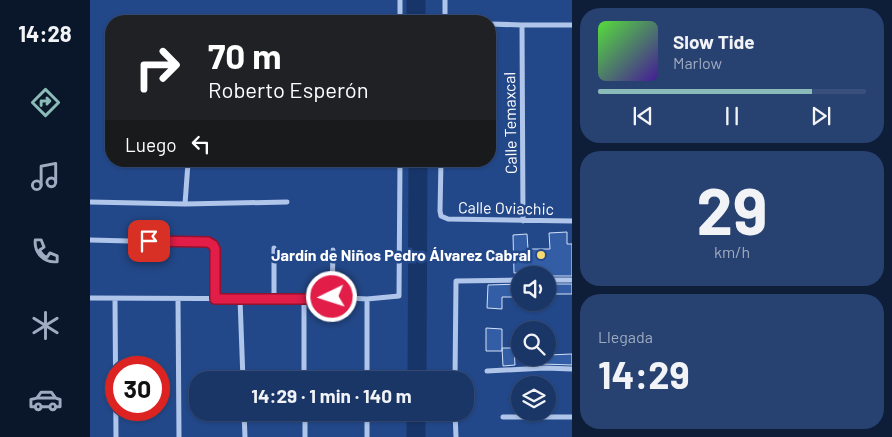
<!DOCTYPE html>
<html lang="es">
<meta charset="utf-8">
<style>
body{margin:0;font-family:Barlow,sans-serif;background:#274170;color:#f1f3f6;height:100vh;display:flex;flex-direction:column;font-size:19px;white-space:nowrap}
*{box-sizing:border-box;margin:0}
p{font-size:16px;color:#9fabc0}
.icon{flex:none;width:28px;height:28px;fill:none;stroke:currentColor;stroke-width:2;stroke-linecap:round;stroke-linejoin:round}
.map{position:relative;flex:1;overflow:hidden}
.drawer{display:flex;flex-direction:column;gap:8px;padding:8px;background:#0e1e39;width:320px}
.drawer>*{flex:none}
.guide{position:absolute;left:15px;top:15px;width:391px;height:152px;border-radius:20px;box-shadow:0 1px 4px #0004,0 0 0 1px #38507b;background:#202124;color:#fff;overflow:hidden}
.fabs{position:absolute;left:421px;top:266px;display:grid;gap:10px}
.fabs a{display:grid;place-items:center;width:45px;height:45px;border-radius:50%;background:#1a3667;box-shadow:0 1px 4px #0004,0 0 0 1px #38507b;font-size:25px}
.speed{position:absolute;left:15px;top:356px;display:flex;gap:10px;font-size:25px;font-weight:700;text-align:center}
.speed>*{display:grid;place-content:center;width:65px;height:65px;border-radius:50%;background:#1a3667;box-shadow:0 1px 4px #0004,0 0 0 1px #38507b;line-height:1}
.speed .limit{border:8px solid #d22;background:#fff;color:#111}
.pin{position:absolute;display:grid;place-items:center;width:42px;height:42px;color:#fff;margin:-21px;border-radius:10px;box-shadow:0 2px 8px #0006}
.me{position:absolute;width:55px;margin:-28px;rotate:266deg;stroke-linejoin:round;filter:drop-shadow(0 0 4px #0008)}
.turn{display:flex;align-items:center;gap:18px;height:105px;padding:0 20px;font-size:22px}
.turn .icon{width:65px;height:65px;stroke-width:2.5}
.turn b{display:block;font-size:35px;line-height:42px}
.then{display:flex;align-items:center;height:48px;padding:0 20px;background:#0003;gap:10px;font-size:19px}
.big{font-size:38px;font-weight:700;line-height:1.1}
.drawer .tile{flex:1;display:flex;flex-direction:column;justify-content:center;gap:8px;min-width:0;padding:0 18px;border-radius:20px;background:#274170}
.drawer .dial{align-items:center;gap:0}
.dial b{font-size:65px;line-height:1}
.song{display:flex;align-items:center;gap:15px}
.cover{width:60px;height:60px;border-radius:8px;background:linear-gradient(135deg,hsl(110 70% 55%),hsl(260 70% 35%))}
.played{height:5px;border-radius:2px;background:linear-gradient(90deg,#8bbbb9 80%,#38507b 80%)}
.keys{display:flex;justify-content:space-around;direction:ltr}
.trip{position:absolute;left:99px;top:371px;width:285px;height:50px;border-radius:20px;background:#1a3667;box-shadow:0 1px 4px #0004,0 0 0 1px #38507b;font-weight:700;line-height:50px;text-align:center}
main{display:flex;flex:1;min-height:0}
.tab-bar{display:flex;flex-direction:column;width:90px;justify-content:space-around;align-items:center;background:#0a1629;color:#9fabc0}
.tab-bar .icon{width:35px;height:35px}
.tab-bar .active{color:#8bbbb9}
.tab-bar b{font-size:22px;color:#f1f3f6}
.map>svg:first-child{display:block}
.lines{fill:none;stroke-linecap:round;stroke-linejoin:round}
.river{stroke:#183569;stroke-width:19}
.building{fill:#335ea6;stroke:#d3e1f8}
.minor{stroke:#afc5ea;stroke-width:5}
.route-casing{stroke:#92132f;stroke-width:12}
.route{stroke:#e11d48;stroke-width:9}
.poi-dot{fill:#f6d971;stroke:#234889;stroke-width:2}
.labels{text-anchor:middle;stroke-width:5;stroke-linejoin:round;paint-order:stroke}
.street-label{font-size:16px;fill:#fff;stroke:#234889}
.poi-label{font-size:16px;font-weight:bold;fill:#fff;stroke:#234889;text-anchor:end}
</style>
<main>
<nav class="tab-bar">
<b>14:28</b>
<svg class="icon active" aria-label="directions" viewBox="0 0 24 24"><path d="M12 3l9 9-9 9-9-9zM9 14v-3h6M13 9l2 2-2 2"/></svg>
<svg class="icon" aria-label="music" viewBox="0 0 24 24"><path d="M9 18V5l10-2v13"/><circle cx="6" cy="18" r="3"/><circle cx="16" cy="16" r="3"/></svg>
<svg class="icon" aria-label="phone" viewBox="0 0 24 24"><path d="M5 4h4l2 5-3 2q2 4 5 5l2-3 5 2v4C11 20 4 13 5 4z"/></svg>
<svg class="icon" aria-label="climate" viewBox="0 0 24 24"><path d="M12 3v18M4 7l16 10M4 17L20 7"/></svg>
<svg class="icon" aria-label="car" viewBox="0 0 24 24"><path d="M5 17H2v-5l4-1 3-4h7l3 4 3 1v5h-3M9 17h6M6 11h13"/><circle cx="7" cy="17" r="2"/><circle cx="17" cy="17" r="2"/></svg>
</nav>
<div class="map">
<svg width="482" height="437" viewBox="0 0 482 437">
<rect width="100%" height="100%" fill="#234889"/>
<g class="lines">
<path class="river" d="M326,0V21
M327,380L328,161
M326,437V412"/>
</g>
<path class="building" d="M477,232V244H482V276H458V272L424,273L423,235L437,234L438,249H460L459,233Z
M430,284V297H412V309L397,308L398,285Z
M458,284H482V294H458Z
M396,328L412,329V351H396Z
M412,348H424L425,365L413,366Z
M482,354V365L452,364V358H458V355Z"/>
<g class="lines">
<path class="minor" d="M310,0V21
M355,0V21
M400,24L432,25H482
M432,25L433,221
M351,161L350,211L351,216L358,219L482,221
M0,202L95,204L197,202
M95,204L98,163
M0,240L118,243L123,245L125,249V299
M458,280H482
M242,297L243,250
M0,298L214,299L242,297L277,299L309,296L310,161
M25,299L26,437
M88,299L89,437
M150,299L153,380
M184,299V248
M214,299V380
M277,299V380
M397,371L455,368L482,369
M365,380L366,281L430,280
M154,412L155,437
M215,412V437
M277,412V437
M365,412L366,437
M413,417H482"/>
</g>
<g class="lines">
<g class="route-casing">
<path id="route" d="M59,241L118,242L123,245L125,249V299H214L242,297"/>
</g>
<use href="#route" class="route"/>
</g>
<circle class="poi-dot" cx="451" cy="255" r="5"/>
<g class="labels">
<g class="street-label">
<text transform="translate(420 123) rotate(-91)" y="6">Calle Temaxcal</text>
<text transform="translate(416 208) rotate(1)" y="6">Calle Oviachic</text>
</g>
<g class="poi-label">
<text x="441" y="261">Jardín de Niños Pedro Álvarez Cabral</text>
</g>
</g>
</svg>
<div class="fabs">
<a><svg class="icon" aria-label="sound" viewBox="0 0 24 24"><path d="M4 9h4l5-4v14l-5-4H4zM17 9q2 3 0 6"/></svg></a>
<a><svg class="icon" aria-label="search" viewBox="0 0 24 24"><circle cx="10" cy="10" r="6"/><path d="M15 15l6 6"/></svg></a>
<a><svg class="icon" aria-label="layers" viewBox="0 0 24 24"><path d="M12 4l9 5-9 5-9-5zM3 14l9 5 9-5"/></svg></a>
</div>
<div class="speed"><div class="limit">30</div></div>
<div class="pin" style="left:59px;top:241px;background:#d93025"><svg class="icon" aria-label="arrive" viewBox="0 0 24 24"><path d="M6 21V4h12l-3 4 3 4H6"/></svg></div>
<svg class="me" style="left:242px;top:297px" viewBox="-20 -20 40 40"><circle r="17" fill="#e11d48" stroke="#fff" stroke-width="3"/><path d="M0-11L8 9 0 5-8 9z" fill="#fff"/></svg>
<div class="trip">14:29 · 1 min · 140 m</div>
<div class="guide">
<div class="turn"><svg class="icon" aria-label="right" viewBox="0 0 24 24"><path d="M7 20v-9h11M14 6l5 5-5 5"/></svg><div><b>70 m</b>Roberto Esperón</div></div>
<div class="then">Luego<svg class="icon" aria-label="left" viewBox="0 0 24 24"><path d="M17 20v-9H6M10 6l-5 5 5 5"/></svg></div>
</div>
</div>
<section class="drawer">
<div class="tile">
<div class="song"><i class="cover"></i><div><b>Slow Tide</b><p>Marlow</p></div></div>
<div class="played"></div>
<div class="keys"><svg class="icon" aria-label="previous" viewBox="0 0 24 24"><path d="M18 5L8 12l10 7zM5 5v14"/></svg><svg class="icon" aria-label="pause" viewBox="0 0 24 24"><path d="M8 5v14M16 5v14"/></svg><svg class="icon" aria-label="next" viewBox="0 0 24 24"><path d="M6 5l10 7-10 7zM19 5v14"/></svg></div>
</div>
<div class="tile dial"><b>29</b><p>km/h</p></div>
<div class="tile"><p>Llegada</p><b class="big">14:29</b></div>
</section>
</main>
